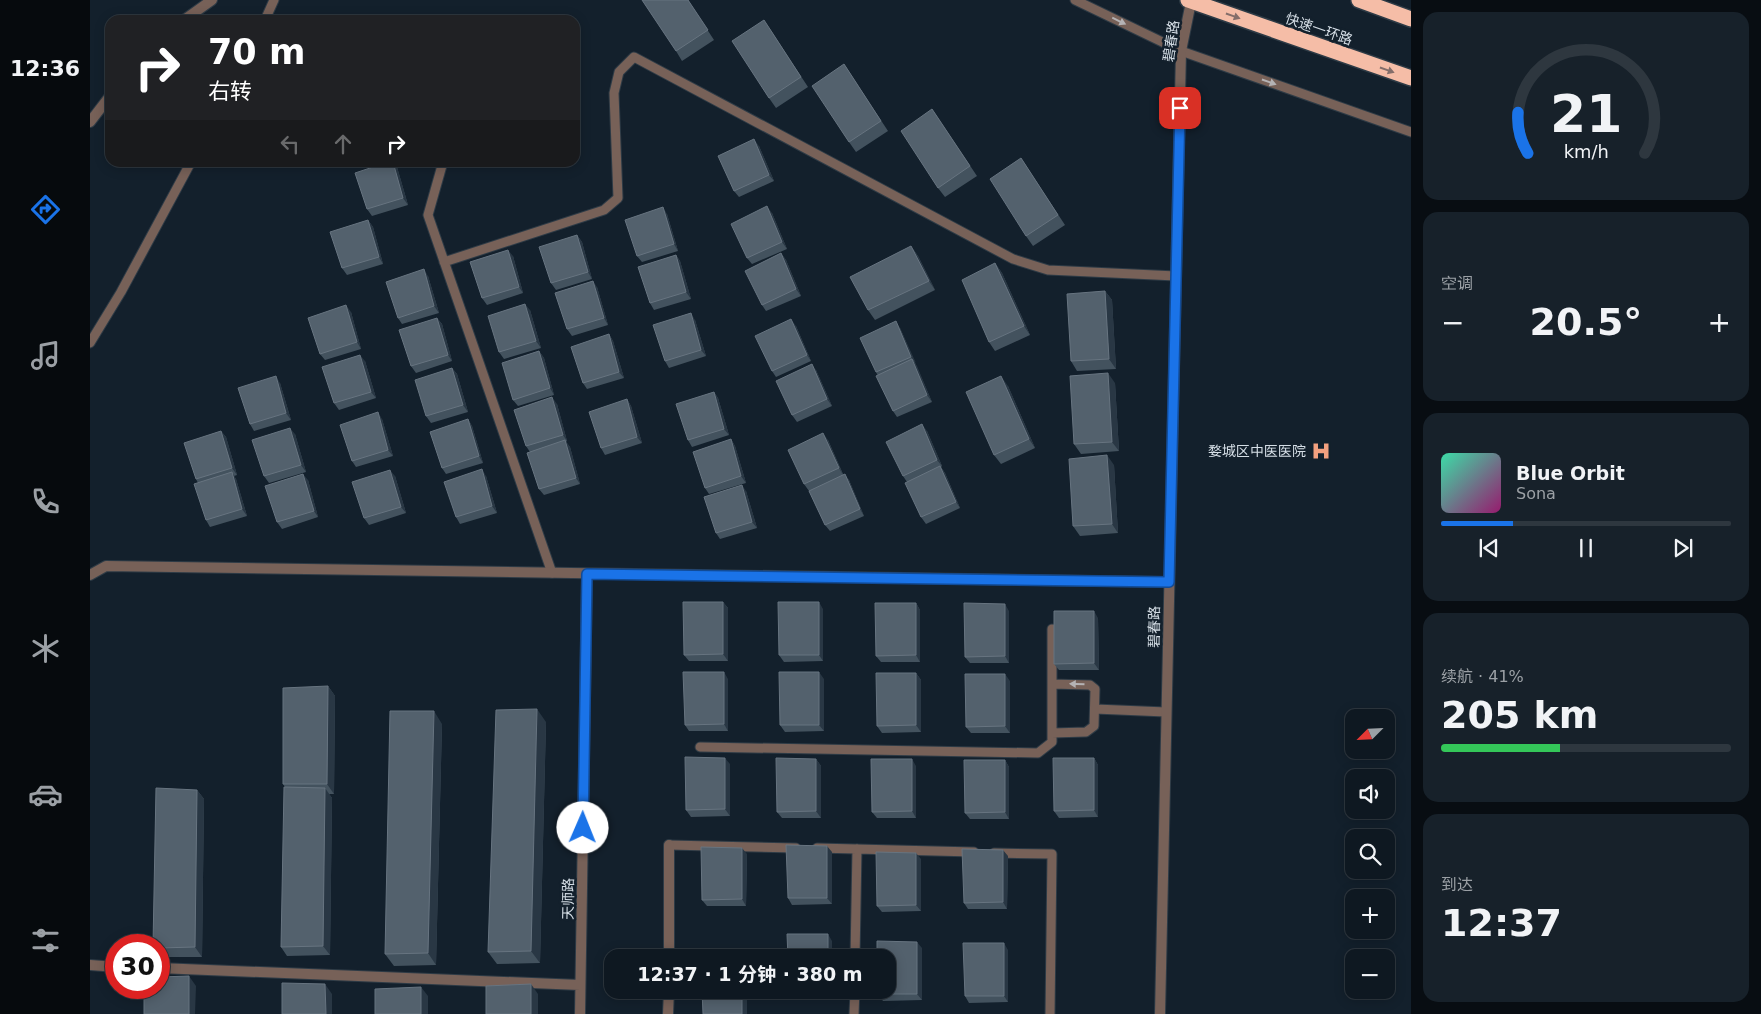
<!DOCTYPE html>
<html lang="zh">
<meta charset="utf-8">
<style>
body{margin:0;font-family:"DejaVu Sans","Noto Sans SC",sans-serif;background:#17212a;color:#f1f3f6;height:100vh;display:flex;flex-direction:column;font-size:19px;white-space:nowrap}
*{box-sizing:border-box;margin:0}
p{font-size:16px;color:#9ba0a5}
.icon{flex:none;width:28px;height:28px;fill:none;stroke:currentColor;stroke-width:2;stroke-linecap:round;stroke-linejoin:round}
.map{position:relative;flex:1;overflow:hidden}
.side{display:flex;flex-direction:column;gap:12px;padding:12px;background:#080d12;width:350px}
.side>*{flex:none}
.banner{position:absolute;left:15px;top:15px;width:475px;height:152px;border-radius:15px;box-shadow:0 2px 12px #0003,0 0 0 1px #2e373f;background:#202124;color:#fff;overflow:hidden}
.needle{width:32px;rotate:246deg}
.buttons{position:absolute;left:1255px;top:709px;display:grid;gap:10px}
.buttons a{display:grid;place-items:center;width:50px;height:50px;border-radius:10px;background:#0e1821;box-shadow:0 2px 12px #0003,0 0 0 1px #2e373f;font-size:25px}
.speed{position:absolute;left:15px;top:934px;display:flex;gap:10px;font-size:25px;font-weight:700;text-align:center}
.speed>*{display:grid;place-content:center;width:65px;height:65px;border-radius:50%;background:#0e1821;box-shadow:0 2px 12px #0003,0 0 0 1px #2e373f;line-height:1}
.speed .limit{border:8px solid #d22;background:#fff;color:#111}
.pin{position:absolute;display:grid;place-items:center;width:42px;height:42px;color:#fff;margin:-21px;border-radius:10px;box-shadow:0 2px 8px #0006}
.me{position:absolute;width:55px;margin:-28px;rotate:1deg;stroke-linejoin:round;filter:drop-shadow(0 0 4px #0008)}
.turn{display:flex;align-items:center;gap:18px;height:105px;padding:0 20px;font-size:22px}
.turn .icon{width:65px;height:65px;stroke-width:2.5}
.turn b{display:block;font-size:35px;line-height:42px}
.lanes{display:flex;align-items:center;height:48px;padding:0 20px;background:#0003;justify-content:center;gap:25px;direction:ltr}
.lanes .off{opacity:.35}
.big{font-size:38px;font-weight:700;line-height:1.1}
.side .widget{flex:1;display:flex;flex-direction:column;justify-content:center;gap:8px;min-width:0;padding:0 18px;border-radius:15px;background:#17212a}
.side .dial{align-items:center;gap:0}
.dial svg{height:130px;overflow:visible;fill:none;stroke:#2e373f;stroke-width:7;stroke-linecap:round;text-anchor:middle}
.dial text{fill:#f1f3f6;stroke:none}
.song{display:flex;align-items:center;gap:15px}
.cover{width:60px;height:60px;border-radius:8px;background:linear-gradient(135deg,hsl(160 70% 55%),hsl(320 70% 35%))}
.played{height:5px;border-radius:2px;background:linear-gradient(90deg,#1a73e8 25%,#2e373f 25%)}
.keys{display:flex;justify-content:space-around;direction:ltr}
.heat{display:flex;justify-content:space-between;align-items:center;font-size:28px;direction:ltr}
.charge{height:8px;border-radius:4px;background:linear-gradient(90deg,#34c759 41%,#2e373f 0)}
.trip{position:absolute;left:514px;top:949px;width:292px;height:50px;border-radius:15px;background:#0e1821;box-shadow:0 2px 12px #0003,0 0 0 1px #2e373f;font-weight:700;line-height:50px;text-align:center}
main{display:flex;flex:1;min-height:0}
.tab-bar{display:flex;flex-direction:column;width:90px;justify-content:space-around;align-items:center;background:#060a0d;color:#9ba0a5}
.tab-bar .icon{width:35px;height:35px}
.tab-bar .current{color:#1a73e8}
.tab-bar b{font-size:22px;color:#f1f3f6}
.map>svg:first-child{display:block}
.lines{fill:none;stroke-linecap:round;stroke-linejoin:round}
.lane-casing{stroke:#2e3b46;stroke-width:11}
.street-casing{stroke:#2e3b46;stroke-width:12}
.highway-casing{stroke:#2e3b46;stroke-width:18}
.lane{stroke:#776158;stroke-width:9}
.street{stroke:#776158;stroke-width:10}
.highway{stroke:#f5bda7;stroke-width:15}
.wall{fill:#43525e}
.shaded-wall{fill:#293744}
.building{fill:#53616d;stroke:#677480}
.oneway{fill:#846e6a}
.oneway2{fill:#b4b2b4}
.route-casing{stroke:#114b97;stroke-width:12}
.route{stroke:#1a73e8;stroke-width:9}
.labels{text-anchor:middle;stroke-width:5;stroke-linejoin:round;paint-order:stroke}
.street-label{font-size:14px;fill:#d5dee6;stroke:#13202c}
.poi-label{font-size:14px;fill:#d5dee6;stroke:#13202c;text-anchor:end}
</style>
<main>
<nav class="tab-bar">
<b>12:36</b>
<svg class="icon current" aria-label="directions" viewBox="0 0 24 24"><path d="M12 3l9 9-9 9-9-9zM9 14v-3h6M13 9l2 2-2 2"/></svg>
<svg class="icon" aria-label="music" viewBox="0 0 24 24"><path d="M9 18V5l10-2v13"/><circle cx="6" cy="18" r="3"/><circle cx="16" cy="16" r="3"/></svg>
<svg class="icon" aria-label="phone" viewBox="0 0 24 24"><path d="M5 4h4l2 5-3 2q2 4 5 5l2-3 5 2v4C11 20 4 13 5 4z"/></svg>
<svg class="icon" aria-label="climate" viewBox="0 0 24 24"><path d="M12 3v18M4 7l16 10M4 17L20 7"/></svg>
<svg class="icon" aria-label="car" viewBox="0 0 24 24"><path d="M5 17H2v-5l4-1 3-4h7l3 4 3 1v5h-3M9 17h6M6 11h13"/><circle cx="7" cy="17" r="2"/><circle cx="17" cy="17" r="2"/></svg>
<svg class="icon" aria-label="filters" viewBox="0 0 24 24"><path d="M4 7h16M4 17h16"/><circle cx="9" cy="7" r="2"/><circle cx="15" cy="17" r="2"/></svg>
</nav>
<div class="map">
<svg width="1321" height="1014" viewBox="0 0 1321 1014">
<rect width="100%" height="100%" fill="#13202c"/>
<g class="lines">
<g class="lane-casing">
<path id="lane" d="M985,0L1091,51L1321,132
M175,20L184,0
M353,162L338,215L462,573
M354,262L514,210L528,198L524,93L529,72L544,57L923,259L958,270L1086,276
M0,343L31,292L101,162
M1005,709L1076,712
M962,733L996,732L1004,726L1005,689L1000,685L962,684
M610,747L948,753L962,742V629
M579,845L706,848
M727,848L884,852
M904,853L962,854L960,1014
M765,958L767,849
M764,1014L765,990"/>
</g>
<g class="street-casing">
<path id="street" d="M94,20L122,0
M0,122L20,96
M0,575L16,566L1079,582
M579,958V845
M0,965L26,967
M69,968L490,985
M490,1014L497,574
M578,1014L579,990
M1070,1014L1091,51L1101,2"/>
</g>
<g class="highway-casing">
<path id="highway" d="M1098,0L1321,78
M1269,0L1321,19"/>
</g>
<use href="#lane" class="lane"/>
<use href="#street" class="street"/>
<use href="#highway" class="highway"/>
</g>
<path class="wall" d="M598,0L624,40L592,61L586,51Z
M680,29L718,87L686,108L679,98Z
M754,64L798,131L766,152L759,142Z
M842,109L887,176L855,197L848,188Z
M669,146L684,181L649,197L644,191Z
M931,158L975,225L943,246L936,236Z
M307,167L318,205L282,216L277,209Z
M682,213L697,249L662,264L657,258Z
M577,214L588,251L552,262L547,256Z
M278,220L283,227L293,264L257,275L252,268Z
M487,235L492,242L502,279L466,290L461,283Z
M821,246L828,256L845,290L785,320L778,310Z
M691,253L696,260L711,296L676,311L672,305Z
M586,255L590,261L601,299L564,310L560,303Z
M423,256L433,293L397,305L392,298Z
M905,263L912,273L940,335L905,351L899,342Z
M338,276L349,313L312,324L308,318Z
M507,287L518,325L482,336L477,329Z
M1015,291L1022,300L1026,369L987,371L981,361Z
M440,310L451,348L414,359L409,352Z
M261,312L271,349L235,360L230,354Z
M347,318L352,324L362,361L326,373L321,366Z
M605,320L616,356L579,368L575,361Z
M706,326L721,361L686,377L682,371Z
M810,328L842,402L807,417L803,411L788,376L786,372Z
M519,334L523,341L534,378L497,389L493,383Z
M449,351L454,358L464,395L428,406L423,400Z
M275,361L286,398L249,410L244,403Z
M362,368L367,374L378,412L341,423L336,416Z
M726,370L742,406L707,422L702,415Z
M190,383L201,420L164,431L160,424Z
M1025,383L1029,451L991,454L984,444Z
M918,386L945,448L911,464L904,455Z
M624,392L628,398L639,435L602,447L598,440Z
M537,399L541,406L552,443L515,455L511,448Z
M467,404L477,441L476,442L480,447L490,484L454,495L449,489L440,452L436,446Z
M292,419L303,456L266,467L262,461Z
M378,419L382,426L393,463L356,474L352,468Z
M131,431L136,437L147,475L144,476L146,479L157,516L120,527L116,520L108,483L106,479Z
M837,431L852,466L851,467L855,473L870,508L836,524L831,517L817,482L813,476Z
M205,434L216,472L179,483L174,476Z
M641,439L645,446L656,483L619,494L615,488Z
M738,440L753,474L759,480L774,516L740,531L735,525L719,491L714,484Z
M1024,465L1028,533L990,536L983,526Z
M305,476L316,513L279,525L274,518Z
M396,476L407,513L370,524L366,517Z
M218,480L228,517L192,529L187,522Z
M656,491L667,528L630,539L626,533Z
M633,602L638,608V661H599L594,655Z
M826,603L830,610V662H791L786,656Z
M733,609V661L694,662L689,655Z
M919,611V663H880L875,657Z
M1008,618L1009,670H969L964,664Z
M826,673L831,680V732L792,733L787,726Z
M638,679V731H599L595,725Z
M734,679V731L695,732L690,725Z
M920,681V733H881L876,727Z
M238,686L245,696L244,794H239L242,798L240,955L197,956L191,947L195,787L193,784Z
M456,722L450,963L407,964L398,952Z
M352,724L346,965L304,966L295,954Z
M1004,758L1008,765V817L969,818L964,811Z
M726,759L731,766V818H692L687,812Z
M915,760L919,767V819H880L875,813Z
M640,764V816L601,817L596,810Z
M826,766V818H787L782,812Z
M107,790L114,799L112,957H69V945Z
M742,852V904L702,905L698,898Z
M657,854L656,906H617L612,900Z
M918,856L917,909H878L874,903Z
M831,859V911L792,912L787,906Z
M832,948V1000L793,1001L788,994Z
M918,950V1002L879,1003L875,996Z
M700,990H742V993L703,994Z"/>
<path class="shaded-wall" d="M664,139L669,146L684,181L679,175Z
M303,162L307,167L318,205L313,198Z
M677,206L682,213L697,249L692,242Z
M573,207L577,214L588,251L584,244Z
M278,220L283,227L293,264L289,257Z
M487,235L492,242L502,279L498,272Z
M821,246L828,256L845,290L839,281Z
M418,250L423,256L433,293L429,287Z
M691,253L696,260L711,296L706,289Z
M586,255L590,261L601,299L596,292Z
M905,263L912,273L940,335L934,326Z
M334,269L338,276L349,313L344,306Z
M503,281L507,287L518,325L514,318Z
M1015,291L1022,300L1026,369L1019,359Z
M435,304L440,310L451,348L446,341Z
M256,305L261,312L271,349L267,342Z
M601,313L605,320L616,356L611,350Z
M347,318L352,324L362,361L358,355Z
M701,319L706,326L721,361L717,355Z
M806,321L810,328L826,363L821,357Z
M519,334L523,341L534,378L529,372Z
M449,351L454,358L464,395L460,388Z
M270,355L275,361L286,398L281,392Z
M822,359L827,366L842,402L837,395Z
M722,364L726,370L742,406L737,399Z
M362,368L367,374L378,412L373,405Z
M1018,373L1025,383L1029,451L1022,442Z
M186,376L190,383L201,420L196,413Z
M911,376L918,386L945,448L939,439Z
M624,392L628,398L639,435L634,429Z
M462,397L467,404L477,441L473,435Z
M537,399L541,406L552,443L547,437Z
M288,412L292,419L303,456L298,450Z
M378,419L382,426L393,463L389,456Z
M832,424L837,431L852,466L847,460Z
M200,428L205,434L216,472L211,465Z
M131,431L136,437L147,475L142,468Z
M733,433L738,440L753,475L749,468Z
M641,439L645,446L656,483L651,476Z
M475,440L480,447L490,484L486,478Z
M1017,455L1024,465L1028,533L1022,524Z
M850,466L855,473L870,508L866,502Z
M392,469L396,476L407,513L402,506Z
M300,470L305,476L316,513L311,507Z
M142,472L146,479L157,516L152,509Z
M213,474L218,480L228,517L224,511Z
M755,474L759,480L774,516L770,509Z
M652,485L656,491L667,528L662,522Z
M633,602L638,608V661L633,654Z
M729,602L733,609V661L729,655Z
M826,603L830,610V662L826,655Z
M915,604L919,611V663L915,656Z
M1004,611L1008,618L1009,670L1004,663Z
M634,672L638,679V731L634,724Z
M729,672L734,679V731L729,725Z
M826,673L831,680V732L826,725Z
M915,674L920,681V733L915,726Z
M238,686L245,696L244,794L237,784Z
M447,709L456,722L450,963L441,951Z
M344,711L352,724L346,965L338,953Z
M635,758L640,764V816L635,809Z
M1004,758L1008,765V817L1004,810Z
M726,759L731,766V818L726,811Z
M822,759L826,766V818L822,811Z
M915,760L919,767V819L915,812Z
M235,788L242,798L240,955L233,946Z
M107,790L114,799L112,957L105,947Z
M737,846L742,852V904L737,898Z
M652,848L657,854L656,906L652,899Z
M913,850L918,856L917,909L913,902Z
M826,853L831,859V911L826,905Z
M738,934L742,941V958H738Z
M827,942L832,948V1000L827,994Z
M914,943L918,950V1002L914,996Z
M99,976L106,986L105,1014H99Z
M235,984L242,994V1014H236Z
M441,984L448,994V1014H441Z
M331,987L338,996V1014H331Z
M652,990H657V1014H652Z"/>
<path class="building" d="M552,0H598L618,30L586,51Z
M674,20L711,77L679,98L642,41Z
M754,64L791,121L759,142L722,86Z
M842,109L880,166L848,188L811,131Z
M664,139L679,175L644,191L628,156Z
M931,158L968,215L936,236L900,179Z
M298,162H303L313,198L277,209L265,173Z
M677,206L692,242L657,258L641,224Z
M573,207L584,244L547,256L535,220Z
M278,220L289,257L252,268L240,232Z
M487,235L498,272L461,283L449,247Z
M821,246L839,281L778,310L760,277Z
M418,250L429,287L392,298L380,262Z
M691,253L706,289L672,305L655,271Z
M586,255L596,292L560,303L548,267Z
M905,263L934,326L899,342L872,280Z
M334,269L344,306L308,318L296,282Z
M503,281L514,318L477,329L465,293Z
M1015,291L1019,359L981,361L977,294Z
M435,304L446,341L409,352L398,316Z
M256,305L267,342L230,354L218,318Z
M601,313L611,350L575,361L563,325Z
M347,318L358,355L321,366L309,330Z
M701,319L717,355L682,371L665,336Z
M806,321L821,357L786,372L770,338Z
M519,334L529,372L493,383L481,347Z
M449,351L460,388L423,400L412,363Z
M270,355L281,392L244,403L232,367Z
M822,359L837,395L803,411L786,376Z
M722,364L737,399L702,415L686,381Z
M362,368L373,405L336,416L325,380Z
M1018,373L1022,442L984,444L980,376Z
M186,376L196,413L160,424L148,388Z
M911,376L939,439L904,455L876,392Z
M624,392L634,429L598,440L586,404Z
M462,397L473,435L436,446L424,410Z
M537,399L547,437L511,448L499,412Z
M288,412L298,450L262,461L250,425Z
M378,419L389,456L352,468L340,432Z
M832,424L847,460L813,476L796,442Z
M200,428L211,465L174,476L162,440Z
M131,431L142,468L106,479L94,443Z
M733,433L749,468L714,484L698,450Z
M641,439L651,476L615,488L603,452Z
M475,440L486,478L449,489L437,453Z
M1017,455L1022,524L983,526L979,459Z
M850,466L866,502L831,517L815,483Z
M392,469L402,506L366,517L354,482Z
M300,470L311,507L274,518L262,482Z
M142,472L152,509L116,520L104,484Z
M213,474L224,511L187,522L175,486Z
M755,474L770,509L735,525L719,491Z
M652,485L662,522L626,533L614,497Z
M593,602H633V654L594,655Z
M688,602H729V655H689Z
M785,603H826V655L786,656Z
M874,603L915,604V656L875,657Z
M964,611H1004V663L964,664Z
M593,672H634V724L595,725Z
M689,672H729V725H690Z
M786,673H826V725L787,726Z
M875,674H915V726L876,727Z
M238,686L237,784H193V688Z
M447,709L441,951L398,952L406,710Z
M300,711H344L338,953L295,954Z
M595,757L635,758V809L596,810Z
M686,758L726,759V811L687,812Z
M963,758H1004V810L964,811Z
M781,759H822V811L782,812Z
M874,760H915V812L875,813Z
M194,787L235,788L233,946L191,947Z
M66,788L107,790L105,947L69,948V945H63Z
M696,845L737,846V898H698Z
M611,847L652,848V899L612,900Z
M872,849L913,850V902L874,903Z
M786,852L826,853V905L787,906Z
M697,934H738V958H698Z
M787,941L827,942V994H788V990H798V958H787Z
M873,943H914V996H875Z
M99,976V1014H54V988H69V977Z
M192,983L235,984L236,1014H192Z
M441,984V1014H396V986Z
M331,987V1014H285V989Z
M612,990H652V1014H613Z"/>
<defs><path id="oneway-solid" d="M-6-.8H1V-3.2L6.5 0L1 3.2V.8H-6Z" transform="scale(1.25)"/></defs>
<g class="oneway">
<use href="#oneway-solid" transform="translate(1143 16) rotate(19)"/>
<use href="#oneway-solid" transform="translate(1297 70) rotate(19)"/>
</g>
<g class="oneway2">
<use href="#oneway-solid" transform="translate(1029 21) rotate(26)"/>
<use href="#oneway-solid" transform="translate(1179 82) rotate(19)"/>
<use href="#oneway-solid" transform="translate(987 684) rotate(-178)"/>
</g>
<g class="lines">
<g class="route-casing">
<path id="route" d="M493,828L497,574L1079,582L1090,108"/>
</g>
<use href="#route" class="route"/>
</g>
<defs>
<g id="hospital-bare" transform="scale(1.5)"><path d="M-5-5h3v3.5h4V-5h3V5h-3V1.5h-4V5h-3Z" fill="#f2a07f" stroke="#13202c" stroke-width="2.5" paint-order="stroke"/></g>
</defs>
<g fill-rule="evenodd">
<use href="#hospital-bare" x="1231" y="451"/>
</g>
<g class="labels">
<g class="street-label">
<text transform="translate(1229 29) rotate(19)" y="5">快速一环路</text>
<text transform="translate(1081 41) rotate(-82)" y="5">碧春路</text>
<text transform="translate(1064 627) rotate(-89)" y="5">碧春路</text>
<text transform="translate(478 899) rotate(-89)" y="5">天师路</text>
</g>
<g class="poi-label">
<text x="1216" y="456">婺城区中医医院</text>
</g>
</g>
</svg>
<div class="buttons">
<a><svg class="needle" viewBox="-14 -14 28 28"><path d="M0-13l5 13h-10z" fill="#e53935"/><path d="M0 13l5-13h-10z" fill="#9ba0a5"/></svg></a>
<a><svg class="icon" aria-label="sound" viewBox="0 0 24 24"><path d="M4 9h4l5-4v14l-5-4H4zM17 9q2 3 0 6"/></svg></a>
<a><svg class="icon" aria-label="search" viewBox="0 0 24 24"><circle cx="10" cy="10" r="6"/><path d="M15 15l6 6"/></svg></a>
<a>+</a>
<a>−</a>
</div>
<div class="speed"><div class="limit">30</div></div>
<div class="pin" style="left:1090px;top:108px;background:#d93025"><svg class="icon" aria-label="arrive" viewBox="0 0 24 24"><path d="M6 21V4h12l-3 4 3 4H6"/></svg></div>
<svg class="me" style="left:493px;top:828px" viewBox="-20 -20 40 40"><circle r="19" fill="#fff"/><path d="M0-13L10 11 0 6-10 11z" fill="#1a73e8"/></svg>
<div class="trip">12:37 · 1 分钟 · 380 m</div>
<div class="banner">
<div class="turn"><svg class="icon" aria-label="right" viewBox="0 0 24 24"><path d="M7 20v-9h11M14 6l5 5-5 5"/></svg><div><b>70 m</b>右转</div></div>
<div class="lanes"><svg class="icon off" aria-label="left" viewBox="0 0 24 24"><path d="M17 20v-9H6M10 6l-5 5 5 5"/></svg><svg class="icon off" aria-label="ahead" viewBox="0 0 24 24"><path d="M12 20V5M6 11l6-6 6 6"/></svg><svg class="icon" aria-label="right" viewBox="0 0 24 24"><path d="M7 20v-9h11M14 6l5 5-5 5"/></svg></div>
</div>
</div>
<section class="side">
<div class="widget dial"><svg viewBox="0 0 100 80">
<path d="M14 69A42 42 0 1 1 86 69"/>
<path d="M14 69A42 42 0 0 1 8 44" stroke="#1a73e8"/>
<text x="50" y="56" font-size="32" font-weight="700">21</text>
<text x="50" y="72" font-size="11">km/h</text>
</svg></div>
<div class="widget"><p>空调</p>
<div class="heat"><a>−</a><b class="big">20.5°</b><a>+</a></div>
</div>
<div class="widget">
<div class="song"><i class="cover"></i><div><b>Blue Orbit</b><p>Sona</p></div></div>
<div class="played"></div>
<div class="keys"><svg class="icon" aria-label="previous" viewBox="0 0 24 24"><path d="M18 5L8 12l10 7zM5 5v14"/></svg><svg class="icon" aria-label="pause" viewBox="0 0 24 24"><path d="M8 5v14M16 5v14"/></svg><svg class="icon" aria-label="next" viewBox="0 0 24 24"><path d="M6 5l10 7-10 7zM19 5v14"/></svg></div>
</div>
<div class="widget"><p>续航 · 41%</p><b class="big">205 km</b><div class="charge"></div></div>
<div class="widget"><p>到达</p><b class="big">12:37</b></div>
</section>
</main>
